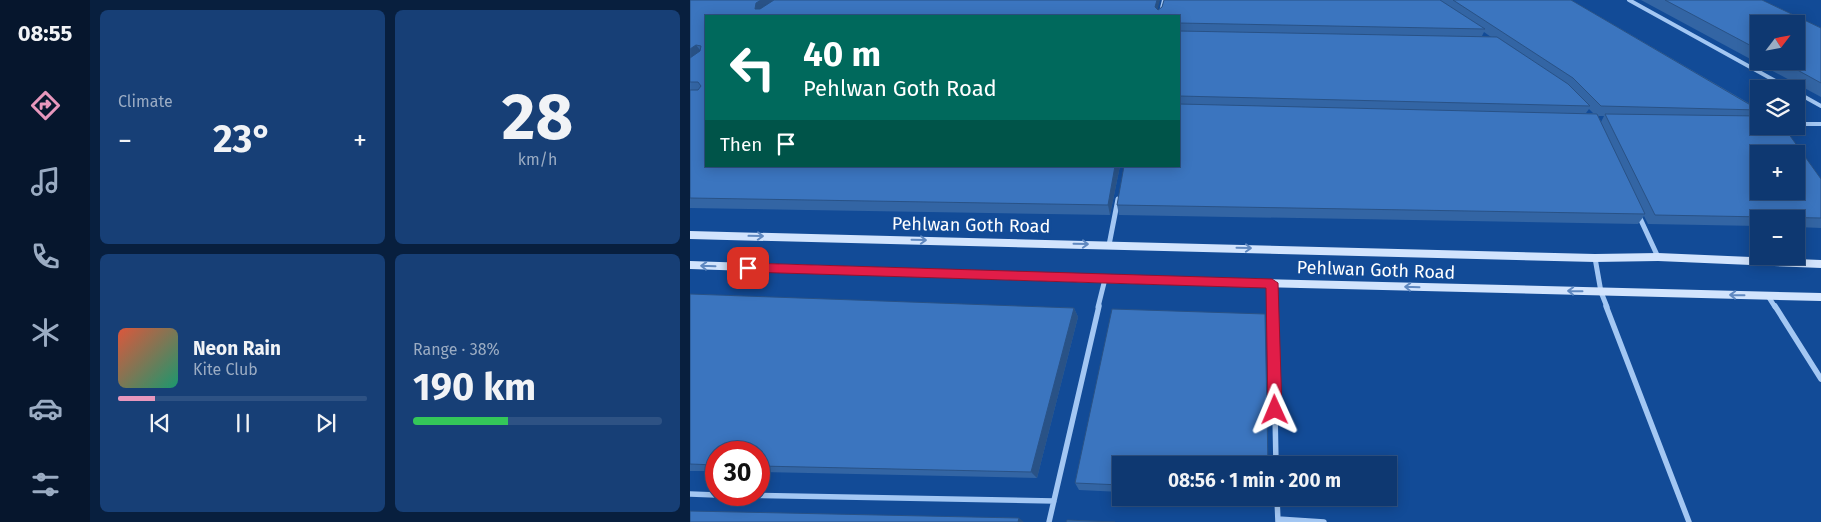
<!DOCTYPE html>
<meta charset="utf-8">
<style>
body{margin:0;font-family:"Fira Sans",sans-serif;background:#173f76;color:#f1f3f6;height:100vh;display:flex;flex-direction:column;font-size:19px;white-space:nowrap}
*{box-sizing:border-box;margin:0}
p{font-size:16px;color:#9bacc3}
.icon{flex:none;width:28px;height:28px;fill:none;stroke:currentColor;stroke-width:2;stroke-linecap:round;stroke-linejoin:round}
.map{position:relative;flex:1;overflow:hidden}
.side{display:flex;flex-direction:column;gap:10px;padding:10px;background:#081f3e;width:600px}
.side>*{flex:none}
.banner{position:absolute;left:15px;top:15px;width:475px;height:152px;border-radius:0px;box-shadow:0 2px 12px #0003,0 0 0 1px #2e5284;background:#00695c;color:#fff;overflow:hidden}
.needle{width:32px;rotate:58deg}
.controls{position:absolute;left:1060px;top:15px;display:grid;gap:10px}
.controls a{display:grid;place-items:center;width:55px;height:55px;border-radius:0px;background:#0e3871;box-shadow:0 2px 12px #0003,0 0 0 1px #2e5284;font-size:25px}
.speed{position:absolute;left:15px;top:441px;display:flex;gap:10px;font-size:25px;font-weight:700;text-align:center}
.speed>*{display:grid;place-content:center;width:65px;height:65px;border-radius:50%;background:#0e3871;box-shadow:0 2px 12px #0003,0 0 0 1px #2e5284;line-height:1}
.speed .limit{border:8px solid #d22;background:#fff;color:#111}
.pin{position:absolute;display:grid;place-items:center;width:42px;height:42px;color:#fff;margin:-21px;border-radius:10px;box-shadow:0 2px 8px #0006}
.me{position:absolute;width:55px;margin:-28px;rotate:359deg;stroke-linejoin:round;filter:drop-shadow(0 0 4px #0008)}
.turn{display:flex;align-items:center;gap:18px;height:105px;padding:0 15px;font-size:22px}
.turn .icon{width:65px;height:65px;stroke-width:2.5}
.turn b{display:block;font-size:35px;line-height:42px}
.then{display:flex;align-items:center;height:48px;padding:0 15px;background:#0003;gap:10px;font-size:19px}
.big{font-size:38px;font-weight:700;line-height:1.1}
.side .card{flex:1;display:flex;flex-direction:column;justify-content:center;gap:8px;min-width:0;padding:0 18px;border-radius:8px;background:#173f76}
.side .dial{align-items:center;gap:0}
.dial b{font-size:65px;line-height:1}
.song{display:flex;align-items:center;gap:15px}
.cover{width:60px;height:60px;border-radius:8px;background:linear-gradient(135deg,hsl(10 70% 55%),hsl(160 70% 35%))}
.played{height:5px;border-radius:2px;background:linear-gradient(90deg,#e797bd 15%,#2e5284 15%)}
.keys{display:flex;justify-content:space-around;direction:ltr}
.heat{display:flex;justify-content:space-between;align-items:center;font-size:28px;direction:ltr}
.charge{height:8px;border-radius:4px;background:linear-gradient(90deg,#34c759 38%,#2e5284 0)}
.side .tiles{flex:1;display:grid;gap:10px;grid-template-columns:repeat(2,1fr)}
.trip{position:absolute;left:422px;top:456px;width:285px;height:50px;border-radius:0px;background:#0e3871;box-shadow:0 2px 12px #0003,0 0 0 1px #2e5284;font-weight:700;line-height:50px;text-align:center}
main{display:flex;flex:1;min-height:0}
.dock{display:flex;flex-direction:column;width:90px;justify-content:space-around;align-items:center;background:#06162d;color:#9bacc3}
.dock .icon{width:35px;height:35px}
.dock .selected{color:#e797bd}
.dock b{font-size:22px;color:#f1f3f6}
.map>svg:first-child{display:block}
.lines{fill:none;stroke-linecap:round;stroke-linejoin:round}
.street-far2{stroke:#a3c7f3;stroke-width:4}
.street-far1{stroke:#a3c7f3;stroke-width:5}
.street{stroke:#a3c7f3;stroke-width:5.5}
.secondary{fill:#d2e4fd;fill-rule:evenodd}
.wall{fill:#3365a4;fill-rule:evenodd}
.shaded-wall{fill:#295286}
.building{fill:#3b75bf;stroke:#295286;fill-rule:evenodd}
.oneway{stroke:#5f88c0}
.route{fill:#e11d48;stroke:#92132f}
.labels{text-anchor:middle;stroke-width:5;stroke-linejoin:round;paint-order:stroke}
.street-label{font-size:18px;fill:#fff;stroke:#124b97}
</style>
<main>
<nav class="dock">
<b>08:55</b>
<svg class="icon selected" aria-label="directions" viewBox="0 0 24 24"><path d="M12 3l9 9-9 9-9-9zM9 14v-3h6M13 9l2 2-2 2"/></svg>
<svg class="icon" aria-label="music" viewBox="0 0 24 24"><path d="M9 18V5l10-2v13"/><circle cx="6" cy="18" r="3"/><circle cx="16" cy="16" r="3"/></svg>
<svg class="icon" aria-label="phone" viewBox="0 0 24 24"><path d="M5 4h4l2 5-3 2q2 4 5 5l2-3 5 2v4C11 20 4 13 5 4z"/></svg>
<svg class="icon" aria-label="climate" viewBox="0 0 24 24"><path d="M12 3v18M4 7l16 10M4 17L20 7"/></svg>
<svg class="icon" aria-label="car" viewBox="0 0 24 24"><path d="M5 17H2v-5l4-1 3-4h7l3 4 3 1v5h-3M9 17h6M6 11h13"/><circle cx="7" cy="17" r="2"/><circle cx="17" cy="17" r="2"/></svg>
<svg class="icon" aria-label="filters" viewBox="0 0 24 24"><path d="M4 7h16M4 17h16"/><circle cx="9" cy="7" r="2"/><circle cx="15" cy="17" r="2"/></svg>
</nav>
<section class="side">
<div class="tiles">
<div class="card"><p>Climate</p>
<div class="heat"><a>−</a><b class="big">23°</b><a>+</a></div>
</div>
<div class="card dial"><b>28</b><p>km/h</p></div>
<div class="card">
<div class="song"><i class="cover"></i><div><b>Neon Rain</b><p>Kite Club</p></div></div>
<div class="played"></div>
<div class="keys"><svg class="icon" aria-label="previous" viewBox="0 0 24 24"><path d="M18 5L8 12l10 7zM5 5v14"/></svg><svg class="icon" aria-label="pause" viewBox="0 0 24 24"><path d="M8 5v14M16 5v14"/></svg><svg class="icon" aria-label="next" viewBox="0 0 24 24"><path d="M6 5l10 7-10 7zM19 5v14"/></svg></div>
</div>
<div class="card"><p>Range · 38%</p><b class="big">190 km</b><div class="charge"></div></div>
</div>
</section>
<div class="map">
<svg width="1131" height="522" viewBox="0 0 1131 522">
<rect width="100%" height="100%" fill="#124b97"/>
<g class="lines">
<path class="street-far2" d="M939,0L1100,89
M470,16L474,0
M1106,92L1131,106
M1106,124H1131"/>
<path class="street-far1" d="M949,216L968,257
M419,245L428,199
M905,258L911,292L917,307
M582,283L583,307
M1078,296L1085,307
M408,307L415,279"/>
<path class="street" d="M583,306L586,465
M916,306L999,522
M1085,306L1131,379
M0,494L26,495
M42,495L364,501
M587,498L588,522
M588,519L634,522
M359,522L409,306"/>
<path class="secondary" d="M0,231L905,254L968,253L1131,260V268L968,261L905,262L0,239Z
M0,261L415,275L1131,293V301L415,283L0,269Z"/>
</g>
<path class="wall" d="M0,0L468,10L472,7L474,0H881L1069,109V111L1065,116L1131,179V228L1106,227V219H1069V226L958,224L954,216L948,224L429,215L427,205L489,166V16L16,166H430L420,215L0,208ZM794,32L801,37L792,36ZM899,109L903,113H896ZM908,116H914L911,122Z
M951,0H1072L1131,28V97ZM1069,24L1106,61H1069Z
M0,294L384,308L388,317L347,478L69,472V452H26V471H0Z
M431,465V492L389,490L385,483Z"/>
<path class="shaded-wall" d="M71,0H92L72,13L65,9L66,3Z
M467,0H470L466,16L465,7Z
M6,45L14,55L0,66V49Z
M425,166H430L420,215L418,205Z
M384,308L388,317L347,478L341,472Z
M329,518L334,522H328Z"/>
<path class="building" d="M0,0H71L66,3L65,9H70L84,0H467L465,7L468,10L472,7L474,0H750L795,29L489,23V16H16V166H425L418,205L0,198V90H8L11,86L8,82H0V58L10,51L11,46L6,45L0,49Z
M763,0H881L1069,110L911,106L883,78Z
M975,0H1072L1131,28V83L1091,61H1106V24H1069V50Z
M489,31L807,37L878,84L900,106L489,96Z
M489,104L907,114L955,214L427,205L434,166H489Z
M915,114L1069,116V126H1093L1131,179V218L965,215ZM1069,154H1106V191H1069Z
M0,294L384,308L341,472L69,466V452H26V465L0,464Z
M422,309L575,314L578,465H431V485L385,483Z
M0,511L329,518L328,522H0Z
M377,520L425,522H376Z"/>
<defs><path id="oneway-shaft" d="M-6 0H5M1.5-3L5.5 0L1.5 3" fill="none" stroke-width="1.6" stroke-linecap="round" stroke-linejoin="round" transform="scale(1.25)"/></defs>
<g class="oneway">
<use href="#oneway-shaft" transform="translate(66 236) rotate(1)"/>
<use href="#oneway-shaft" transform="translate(229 240) rotate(1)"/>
<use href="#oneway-shaft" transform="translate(391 244) rotate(1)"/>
<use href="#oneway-shaft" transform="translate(554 248) rotate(1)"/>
<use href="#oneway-shaft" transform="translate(18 266) rotate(-178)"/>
<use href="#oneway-shaft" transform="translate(722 287) rotate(-178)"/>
<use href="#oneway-shaft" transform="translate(885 291) rotate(-179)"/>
<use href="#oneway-shaft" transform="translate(1047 295) rotate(-179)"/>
</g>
<path class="route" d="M58,263L582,279L588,283L592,410L590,415L585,417L580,415L578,410L576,288L58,272L53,268Z"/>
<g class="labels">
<g class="street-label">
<text transform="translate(281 225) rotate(1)" y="6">Pehlwan Goth Road</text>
<text transform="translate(686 270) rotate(2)" y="6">Pehlwan Goth Road</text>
</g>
</g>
</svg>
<div class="controls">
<a><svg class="needle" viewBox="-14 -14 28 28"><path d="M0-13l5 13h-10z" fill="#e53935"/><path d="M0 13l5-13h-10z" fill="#9bacc3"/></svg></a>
<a><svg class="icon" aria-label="layers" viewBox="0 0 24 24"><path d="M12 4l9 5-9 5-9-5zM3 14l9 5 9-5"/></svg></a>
<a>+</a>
<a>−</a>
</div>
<div class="speed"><div class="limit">30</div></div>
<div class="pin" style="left:58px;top:268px;background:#d93025"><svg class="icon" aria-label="arrive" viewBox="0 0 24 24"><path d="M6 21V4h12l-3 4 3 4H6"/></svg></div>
<svg class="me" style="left:585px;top:410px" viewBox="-20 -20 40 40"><path d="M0-17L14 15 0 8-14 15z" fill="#e11d48" stroke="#fff" stroke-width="4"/></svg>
<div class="trip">08:56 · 1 min · 200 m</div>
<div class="banner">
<div class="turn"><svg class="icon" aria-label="left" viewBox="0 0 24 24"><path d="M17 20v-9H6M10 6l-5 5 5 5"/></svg><div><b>40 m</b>Pehlwan Goth Road</div></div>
<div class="then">Then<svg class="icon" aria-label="arrive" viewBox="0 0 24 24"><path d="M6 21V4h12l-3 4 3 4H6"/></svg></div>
</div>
</div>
</main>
